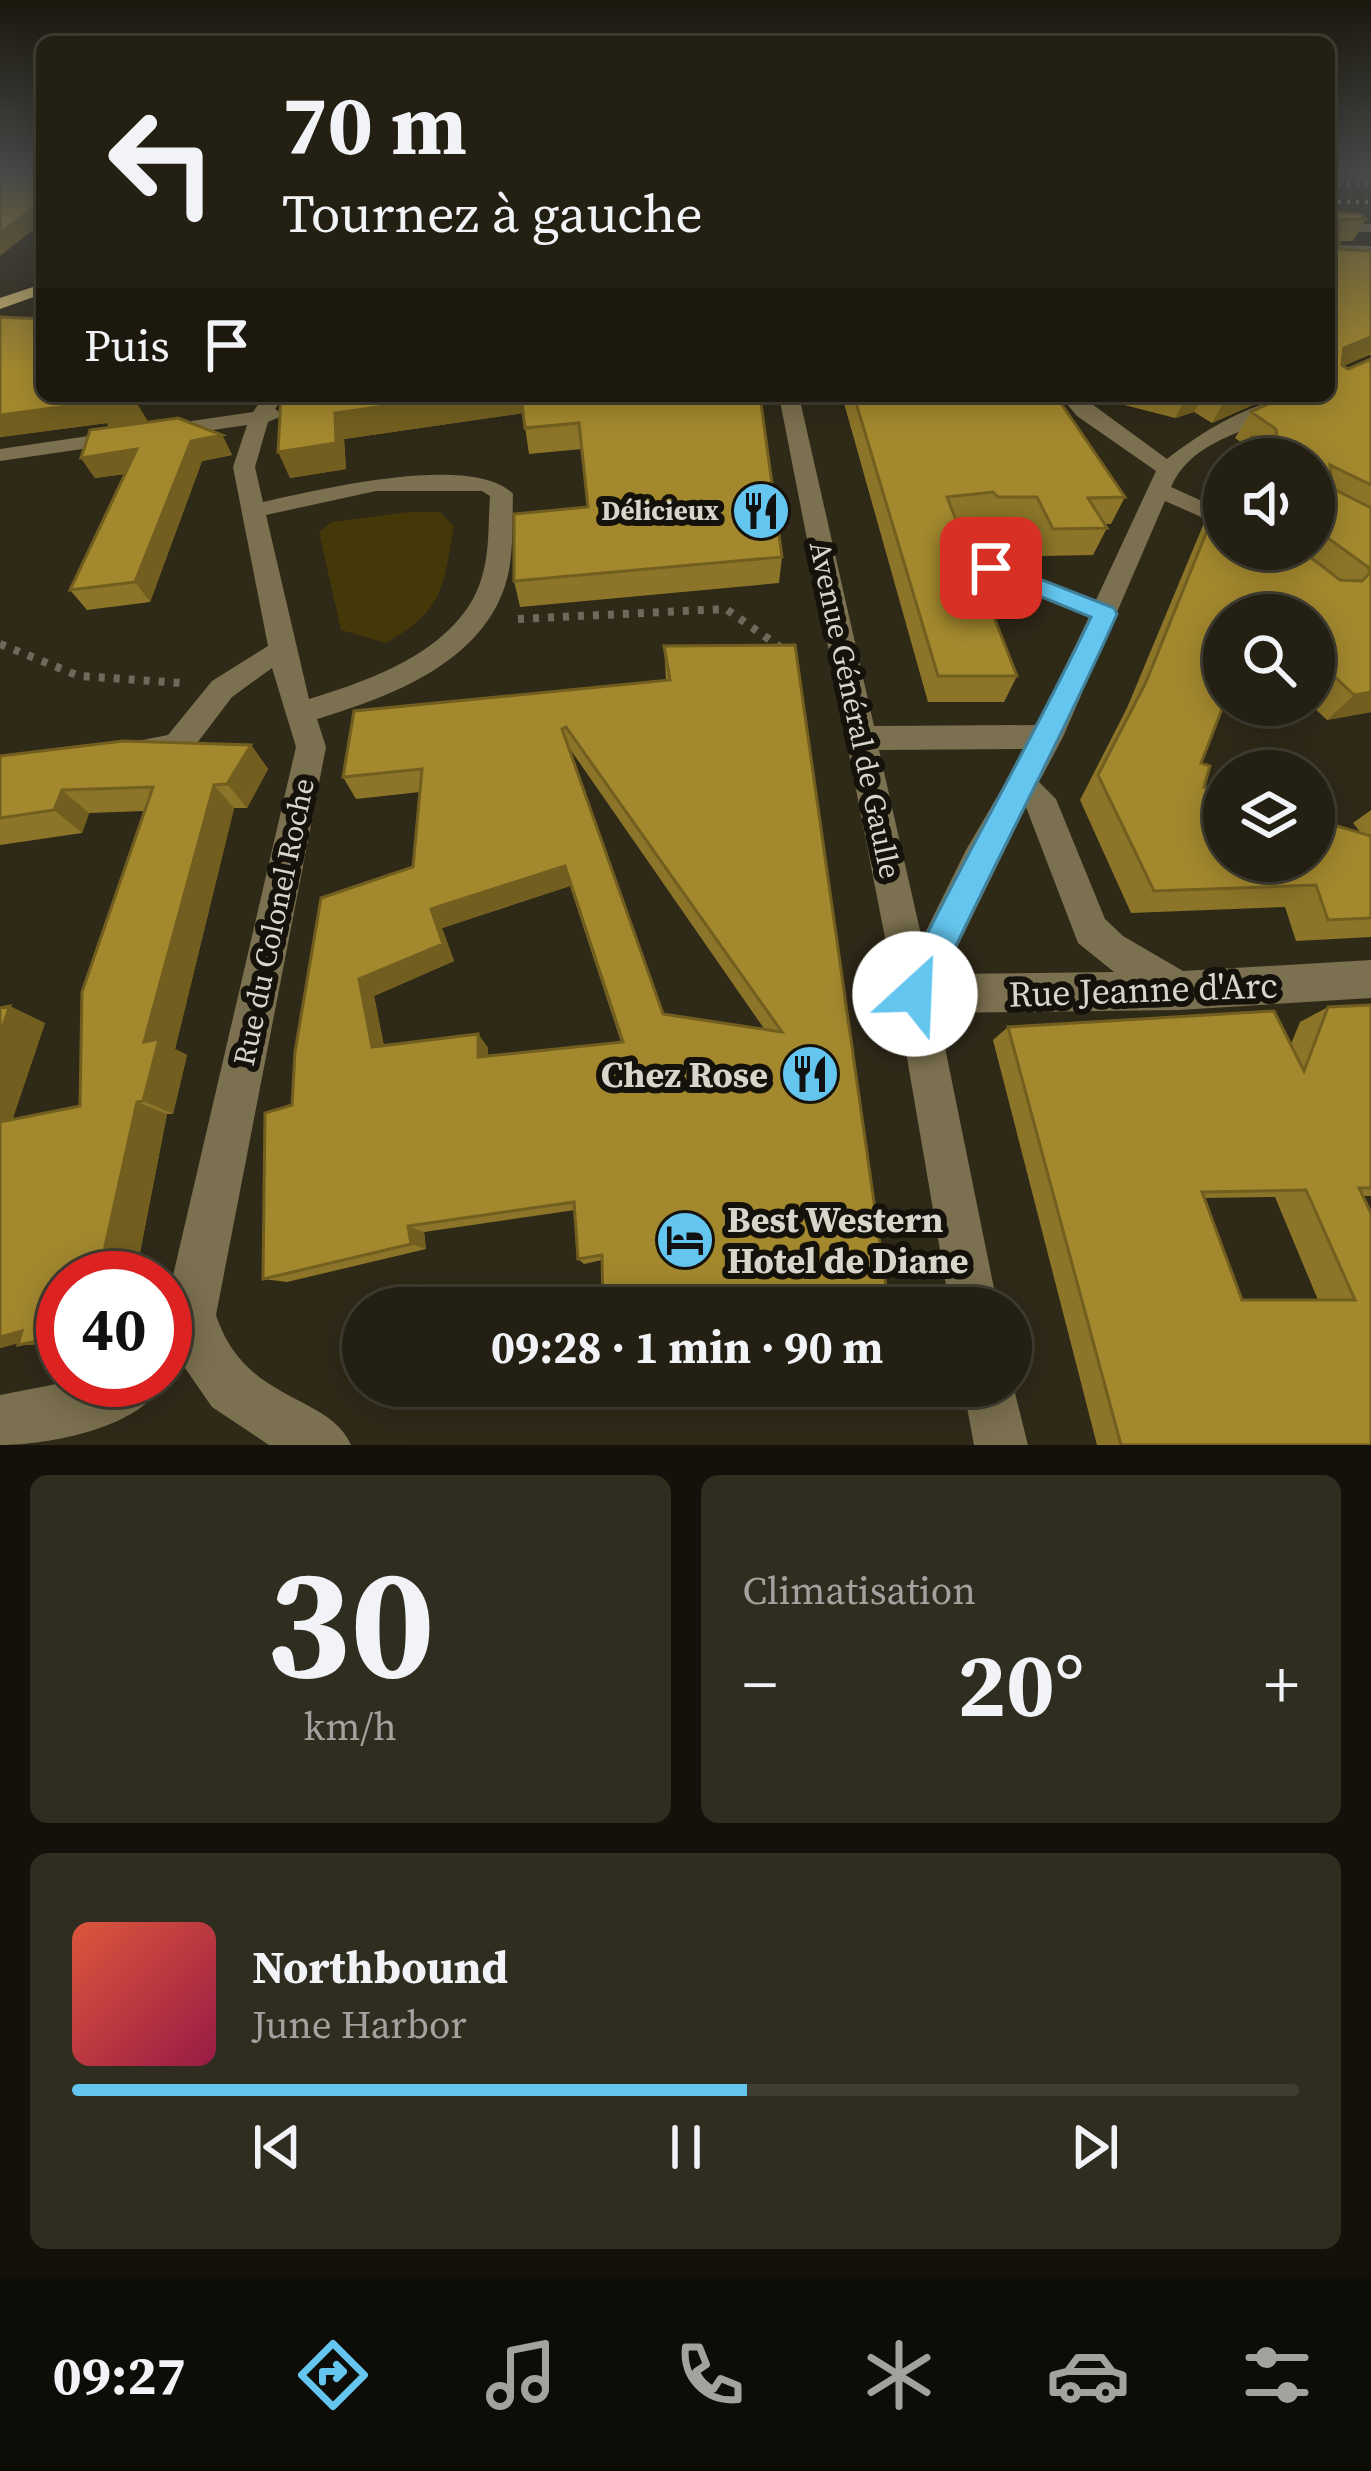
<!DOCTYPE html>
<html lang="fr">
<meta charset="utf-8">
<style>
body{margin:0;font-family:"Source Serif 4",serif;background:#2f2c20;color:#f1f3f6;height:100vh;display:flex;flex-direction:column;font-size:45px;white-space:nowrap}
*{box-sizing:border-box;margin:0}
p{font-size:39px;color:#a3a29f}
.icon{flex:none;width:66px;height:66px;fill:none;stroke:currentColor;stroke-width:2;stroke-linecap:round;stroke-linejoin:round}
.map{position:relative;height:1445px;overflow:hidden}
.sheet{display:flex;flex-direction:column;gap:30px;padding:30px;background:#13110a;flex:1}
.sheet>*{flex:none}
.top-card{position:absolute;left:36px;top:36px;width:1299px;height:366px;border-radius:18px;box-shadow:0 6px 30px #0003,0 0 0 3px #403d32;background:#231f12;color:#f1f3f6;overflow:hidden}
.fabs{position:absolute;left:1203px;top:438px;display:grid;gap:24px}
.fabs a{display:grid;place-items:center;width:132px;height:132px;border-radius:50%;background:#231f12;box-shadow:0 6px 30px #0003,0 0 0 3px #403d32;font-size:60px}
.speed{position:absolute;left:36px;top:1251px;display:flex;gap:24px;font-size:60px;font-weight:700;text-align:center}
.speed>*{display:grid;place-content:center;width:156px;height:156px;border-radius:50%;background:#231f12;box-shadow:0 6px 30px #0003,0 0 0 3px #403d32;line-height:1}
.speed .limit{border:18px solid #d22;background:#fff;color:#111}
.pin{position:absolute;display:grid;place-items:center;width:102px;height:102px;color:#fff;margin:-51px;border-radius:24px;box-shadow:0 6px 18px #0006}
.me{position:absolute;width:132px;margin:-66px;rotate:25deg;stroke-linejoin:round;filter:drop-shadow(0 0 9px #0008)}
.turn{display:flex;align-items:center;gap:42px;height:252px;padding:0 48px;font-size:54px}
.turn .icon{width:156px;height:156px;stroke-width:2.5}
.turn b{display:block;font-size:84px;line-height:102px}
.then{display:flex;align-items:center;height:114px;padding:0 48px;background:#0003;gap:24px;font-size:45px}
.big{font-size:90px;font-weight:700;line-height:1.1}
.sheet .widget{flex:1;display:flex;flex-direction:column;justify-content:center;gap:18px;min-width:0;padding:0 42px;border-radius:18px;background:#2f2c20}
.sheet .dial{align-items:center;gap:0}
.dial b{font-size:156px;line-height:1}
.song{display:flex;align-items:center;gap:36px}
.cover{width:144px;height:144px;border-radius:18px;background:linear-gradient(135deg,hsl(10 70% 55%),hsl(340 70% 35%))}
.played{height:12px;border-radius:6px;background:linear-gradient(90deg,#64c5ee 55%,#403d32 55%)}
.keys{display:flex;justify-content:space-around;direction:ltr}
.heat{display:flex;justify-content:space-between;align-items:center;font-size:66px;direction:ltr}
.sheet .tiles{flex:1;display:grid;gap:30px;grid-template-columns:1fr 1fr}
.widget:last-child{grid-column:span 2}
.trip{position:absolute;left:342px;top:1287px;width:690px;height:120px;border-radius:60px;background:#231f12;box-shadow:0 6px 30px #0003,0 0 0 3px #403d32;font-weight:700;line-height:120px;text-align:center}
.tabs{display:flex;height:192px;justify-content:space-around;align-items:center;background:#0e0c07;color:#a3a29f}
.tabs .icon{width:84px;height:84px}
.tabs .selected{color:#64c5ee}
.tabs b{font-size:54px;color:#f1f3f6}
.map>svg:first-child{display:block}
.green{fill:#443708}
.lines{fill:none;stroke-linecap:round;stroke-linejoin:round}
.path{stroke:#6e695a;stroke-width:8;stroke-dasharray:6 9;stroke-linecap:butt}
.minor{fill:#7b704f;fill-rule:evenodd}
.major{fill:#cdb66f;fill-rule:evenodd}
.rail{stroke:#b2afa2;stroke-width:4.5;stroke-dasharray:3 6;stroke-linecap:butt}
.wall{fill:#8c7528;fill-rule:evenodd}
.shaded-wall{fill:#725f20}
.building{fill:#a3882e;stroke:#725f20;stroke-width:3;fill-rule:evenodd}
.route{fill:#64c5ee;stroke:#41809b;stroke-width:3}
.labels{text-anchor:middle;stroke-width:12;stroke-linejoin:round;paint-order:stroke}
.far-poi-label{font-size:27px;font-weight:bold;fill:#d8d5ca;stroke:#15120b;text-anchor:end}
.street-label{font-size:30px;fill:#d8d5ca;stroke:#15120b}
.near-street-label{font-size:36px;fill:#d8d5ca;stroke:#15120b}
.near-poi-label{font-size:36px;font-weight:bold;fill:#d8d5ca;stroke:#15120b;text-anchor:end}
</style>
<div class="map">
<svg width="1371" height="1445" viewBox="0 0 1371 1445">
<rect width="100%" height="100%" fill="#2f2918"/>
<path class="green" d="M409,512H440L454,526C443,588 444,610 386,643L341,630L319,532L332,522Z"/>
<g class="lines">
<path class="path" d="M518,619L726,609L780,647
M0,644L79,676L182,683"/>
<path class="minor" d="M1329,223L1371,224V232L1329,231Z
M1329,245L1371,246V254L1329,253Z
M264,396H284L275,409L284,415L268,422L255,467L263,502C316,490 473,452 513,494C512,522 514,552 507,579C485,662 390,697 317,719L326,747L216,1315C245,1404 329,1393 351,1445H269L212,1407L185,1368L165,1379V1310L296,747L272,668L232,697L188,755L143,763L132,760L128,751L132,742L168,735L212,681L268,646L233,467L247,425L0,461V449L253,412ZM376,491H482L490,496C488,524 490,553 481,580C459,649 372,680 309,699L266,515Z
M779,396H799L874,726L1038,725L1089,617L982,574L963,528L967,523H983L1001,563L1096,600L1156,471L1077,416L1060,396H1081L1167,459C1207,428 1259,396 1311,396C1270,431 1195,431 1171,487L1224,511V527L1165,501L1063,737L1039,782L1056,799L1105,919L1123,936L1183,971L1371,960V998L1179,1010L938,1013L998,1308H950L896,994ZM1025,749L966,850L922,939L879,750ZM1026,807L1078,943L1114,972L944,974Z
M1011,1377L1028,1445H974L963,1386H1011Z
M77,1380H164C144,1428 48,1445 0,1445V1395Z"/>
<path class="major" d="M42,284V294L0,309V298Z"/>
<path class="rail" d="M1329,184H1371
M1329,202H1371"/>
</g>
<path class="wall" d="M1329,212L1366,219L1353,241H1339V249L1371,251V356L1369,355L1343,366L1348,369L1371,359V712L1327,720L1311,705H1314V615H1224L1201,763L1204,787L1361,833L1353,823L1371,810V937L1296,941L1285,907L1131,913L1080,800L1127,708L1204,523L1217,503L1213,501L1224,482V549H1314V459L1246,446L1235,438L1251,412L1329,396Z
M0,317L42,396L136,402L148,422L222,435L232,455L202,461L150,602L87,610L70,590L125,474L95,478L81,458L109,428L107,423L0,437Z
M291,396H760L782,557L779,583L520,607L514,581L588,507L582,449L529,454L523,413L344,439L346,469L290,478Z
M842,396H1056L1125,497L1111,524H1104L1107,528L1093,555L1041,556L1026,524H988L983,518L957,521L1017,676L1004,702H928Z
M1089,396H1281L1271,397L1212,423L1194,412L1175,418Z
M664,646L889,1308L602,1260L584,1264L578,1259L575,1210L424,1232L426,1249L287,1282L263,1279L292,1105L413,867L420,792L356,799L343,777L666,680ZM570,749L765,1030L663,1014ZM570,886L621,1042L488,1056V1048L478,1034L384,1046L374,996L454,961L442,928Z
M251,745L268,769L247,808H234L175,1049L187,1055L173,1114H167L135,1278H63V1344L18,1345V1343L0,1348V1008L45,1023L12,1120L80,1106L144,811L89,813L82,833L0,845V756Z
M1371,1005V1196H1363L1371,1445H1097L993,1040L1008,1027L1291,1044L1300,1022L1328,1007ZM1275,1197L1318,1300H1242L1204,1198Z"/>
<path class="shaded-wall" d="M42,202V223L0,256V233Z
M1371,337V352L1369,355L1330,372L1344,348Z
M456,396H521L524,413L344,439L346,469L290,478L278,452L335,413Z
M1187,396H1203L1194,412L1175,418Z
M1230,396H1272L1212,423L1226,398Z
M98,402H136L149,423L110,428L107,423L2,437L0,435V415Z
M222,435L232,455L202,461L150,602L135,582L191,441Z
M137,449L150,470L95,478L81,458Z
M1371,692V712L1327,720L1354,695Z
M251,745L268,769L247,808L227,784Z
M214,785L234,808L175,1049L187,1055L173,1114L143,1101L144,1042Z
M62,790L89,813L82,833L54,810Z
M565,866L570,886L442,928L454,961L374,996L387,1061L372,1047L359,979L431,909Z
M10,1006L45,1023L5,1142L0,1140V1033Z
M478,1034L488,1048V1071L478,1057Z
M137,1102L167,1114L135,1278H98Z
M408,1226L424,1232L426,1249L411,1244Z
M22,1331L63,1332L0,1348V1337Z"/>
<path class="building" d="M0,171H42V202L0,233Z
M1329,212L1360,214L1366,219L1339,220V249L1371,251V337L1344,348L1342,365L1348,369L1371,359V485L1330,465L1332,488L1371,508V692L1354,695L1336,678L1314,676V615H1224V704L1201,763L1210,766L1204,787L1224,793V861H1314V819L1371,836V918L1328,920L1316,885L1154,891L1098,775L1146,682L1221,496L1224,497V549H1300L1340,580L1362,581L1370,573L1368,567L1314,528V459H1239L1251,437L1277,436L1276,429L1251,412L1285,396H1329Z
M0,317L42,319V396H121L136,402L96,407L98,402L0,415Z
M291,396H456L335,413L336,443L278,452L281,397Z
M521,396H760L782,557L514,581V514L588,507L579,423L525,428Z
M854,396H1056L1125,497L1088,498L1107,528L1053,529L1037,497H998L993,492L947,497L1017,676H938Z
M178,418L222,435L191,441L135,582L70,590L137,449L81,458L90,430Z
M795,645L889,1308H603L602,1255L578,1259L574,1202L408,1226L411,1244L263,1279L265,1113L292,1105L295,1052L321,898L413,867L422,769L343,777L354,711L670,680L664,646ZM566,727L782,1032L663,1014L562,729ZM565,866L623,1042L478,1057V1034L372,1047L359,979L443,944L431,909Z
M123,741L251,745L227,784L214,785L144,1042L159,1039L143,1101L137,1102L98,1278H63V1336L18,1345L22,1331L0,1337V1122L80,1106L82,992L153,787L62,790L54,810L0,818V756Z
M1371,1005V1188H1359L1371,1213V1445H1121L1008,1027L1274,1011L1304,1071L1328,1007ZM1306,1190L1355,1300H1242L1202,1192Z
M10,1006L0,1033V1008Z"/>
<linearGradient id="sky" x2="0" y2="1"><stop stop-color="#1a170d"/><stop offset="0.46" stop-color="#474948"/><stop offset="1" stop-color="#474948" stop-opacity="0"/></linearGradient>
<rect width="1371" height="373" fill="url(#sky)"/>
<path class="route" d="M991,560L1114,608L1117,614C1058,747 988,874 927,1007L915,1012L903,1007L897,994L903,982C963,859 1032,741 1091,617L983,573L980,568Z"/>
<defs>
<g id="restaurant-disc" transform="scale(3)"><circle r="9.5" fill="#64c5ee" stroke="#15120b"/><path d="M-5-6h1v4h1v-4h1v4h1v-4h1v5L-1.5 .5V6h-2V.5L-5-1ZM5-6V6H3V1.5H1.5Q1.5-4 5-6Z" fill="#111"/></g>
<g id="hotel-disc" transform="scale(3)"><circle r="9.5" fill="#64c5ee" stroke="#15120b"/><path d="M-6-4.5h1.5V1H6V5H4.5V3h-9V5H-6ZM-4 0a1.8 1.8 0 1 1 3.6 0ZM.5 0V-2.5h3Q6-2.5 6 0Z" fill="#111"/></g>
</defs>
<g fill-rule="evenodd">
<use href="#restaurant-disc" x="761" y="511"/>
<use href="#restaurant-disc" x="810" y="1074"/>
<use href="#hotel-disc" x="685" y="1240"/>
</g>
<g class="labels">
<g class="far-poi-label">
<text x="719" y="520">Délicieux</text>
</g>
<g class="street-label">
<text transform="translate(855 710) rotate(78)" y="10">Avenue Général de Gaulle</text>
<text transform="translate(274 922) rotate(-78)" y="10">Rue du Colonel Roche</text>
</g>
<g class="near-street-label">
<text transform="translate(1143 989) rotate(-2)" y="13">Rue Jeanne d'Arc</text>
</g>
<g class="near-poi-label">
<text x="768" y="1087">Chez Rose</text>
<text x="727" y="1232" text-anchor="start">Best Western<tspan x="727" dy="41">Hotel de Diane</tspan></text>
</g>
</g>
</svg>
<div class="fabs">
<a><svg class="icon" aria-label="sound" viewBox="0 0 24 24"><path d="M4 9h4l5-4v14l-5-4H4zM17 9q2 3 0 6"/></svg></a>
<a><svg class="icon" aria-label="search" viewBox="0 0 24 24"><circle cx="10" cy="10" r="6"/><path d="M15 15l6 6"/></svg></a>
<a><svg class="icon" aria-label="layers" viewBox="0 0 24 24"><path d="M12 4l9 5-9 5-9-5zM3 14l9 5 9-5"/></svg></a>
</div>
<div class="speed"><div class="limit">40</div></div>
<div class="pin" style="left:991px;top:568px;background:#d93025"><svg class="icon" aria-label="arrive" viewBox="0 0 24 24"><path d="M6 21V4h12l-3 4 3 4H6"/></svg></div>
<svg class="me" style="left:915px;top:994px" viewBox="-20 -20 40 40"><circle r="19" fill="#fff"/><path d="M0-13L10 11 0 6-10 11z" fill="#64c5ee"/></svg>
<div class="trip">09:28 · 1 min · 90 m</div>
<div class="top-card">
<div class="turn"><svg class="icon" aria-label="left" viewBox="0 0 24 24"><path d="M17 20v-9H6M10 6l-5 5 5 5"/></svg><div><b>70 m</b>Tournez à gauche</div></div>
<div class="then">Puis<svg class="icon" aria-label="arrive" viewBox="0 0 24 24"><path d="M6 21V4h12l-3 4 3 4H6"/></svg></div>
</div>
</div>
<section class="sheet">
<div class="tiles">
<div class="widget dial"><b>30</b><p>km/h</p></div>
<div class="widget"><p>Climatisation</p>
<div class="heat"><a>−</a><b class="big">20°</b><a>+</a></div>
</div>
<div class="widget">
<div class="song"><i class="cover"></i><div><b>Northbound</b><p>June Harbor</p></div></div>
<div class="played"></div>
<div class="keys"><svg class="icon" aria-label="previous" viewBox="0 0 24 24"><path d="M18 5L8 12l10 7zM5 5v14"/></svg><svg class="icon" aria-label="pause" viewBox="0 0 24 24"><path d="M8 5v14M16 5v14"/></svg><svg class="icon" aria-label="next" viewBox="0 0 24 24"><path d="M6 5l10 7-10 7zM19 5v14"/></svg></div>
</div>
</div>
</section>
<nav class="tabs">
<b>09:27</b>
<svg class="icon selected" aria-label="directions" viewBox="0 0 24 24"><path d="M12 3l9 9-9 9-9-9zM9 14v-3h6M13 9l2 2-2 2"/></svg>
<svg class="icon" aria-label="music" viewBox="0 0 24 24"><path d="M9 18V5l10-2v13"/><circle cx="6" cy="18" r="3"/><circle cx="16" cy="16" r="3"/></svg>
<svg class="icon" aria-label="phone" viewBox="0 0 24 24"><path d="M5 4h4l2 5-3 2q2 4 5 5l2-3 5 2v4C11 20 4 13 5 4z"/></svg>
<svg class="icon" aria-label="climate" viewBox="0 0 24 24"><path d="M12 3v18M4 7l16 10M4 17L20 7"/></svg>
<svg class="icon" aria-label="car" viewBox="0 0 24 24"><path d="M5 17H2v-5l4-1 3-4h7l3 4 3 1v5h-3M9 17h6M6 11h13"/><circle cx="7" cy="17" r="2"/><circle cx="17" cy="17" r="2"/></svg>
<svg class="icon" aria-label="filters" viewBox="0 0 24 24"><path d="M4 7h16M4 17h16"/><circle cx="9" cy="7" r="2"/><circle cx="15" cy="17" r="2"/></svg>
</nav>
